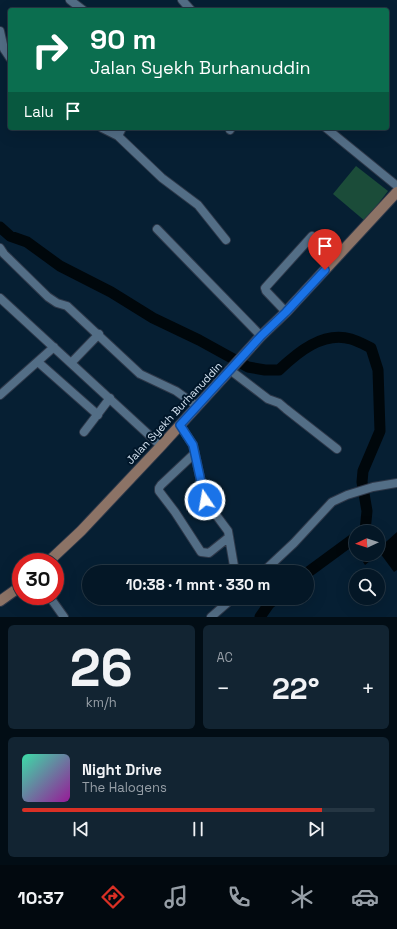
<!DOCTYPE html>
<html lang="id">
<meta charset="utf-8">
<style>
body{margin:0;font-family:"Space Grotesk",sans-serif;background:#122432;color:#f1f3f6;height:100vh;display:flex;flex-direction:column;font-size:15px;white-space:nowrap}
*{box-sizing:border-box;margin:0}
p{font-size:13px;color:#979fa7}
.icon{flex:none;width:22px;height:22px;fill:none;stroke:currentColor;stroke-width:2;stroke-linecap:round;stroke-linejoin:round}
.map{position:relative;height:617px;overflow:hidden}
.side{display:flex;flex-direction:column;gap:8px;padding:8px;background:#020d15;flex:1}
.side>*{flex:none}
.banner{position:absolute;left:8px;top:8px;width:381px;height:122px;border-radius:4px;box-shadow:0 4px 16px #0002,0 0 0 1px #253643;background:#0b6e4f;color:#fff;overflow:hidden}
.needle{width:26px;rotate:266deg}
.tools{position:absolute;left:349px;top:525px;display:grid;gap:8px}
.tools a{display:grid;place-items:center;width:36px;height:36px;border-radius:50%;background:#041726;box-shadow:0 4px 16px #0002,0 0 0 1px #253643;font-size:20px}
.speed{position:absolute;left:12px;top:553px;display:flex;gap:8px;font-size:20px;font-weight:700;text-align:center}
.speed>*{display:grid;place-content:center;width:52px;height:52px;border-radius:50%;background:#041726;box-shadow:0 4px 16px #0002,0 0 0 1px #253643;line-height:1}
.speed .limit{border:6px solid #d22;background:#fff;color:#111}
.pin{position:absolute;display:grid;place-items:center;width:34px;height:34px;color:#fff;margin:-41px -17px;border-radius:50% 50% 50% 0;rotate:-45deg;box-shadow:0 0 4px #0007}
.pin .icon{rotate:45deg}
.me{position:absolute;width:44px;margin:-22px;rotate:348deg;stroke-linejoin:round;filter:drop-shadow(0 0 3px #0008)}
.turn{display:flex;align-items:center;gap:14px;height:84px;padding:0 16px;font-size:18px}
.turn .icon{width:52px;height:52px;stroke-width:2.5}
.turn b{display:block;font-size:28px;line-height:34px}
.then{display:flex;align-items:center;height:38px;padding:0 16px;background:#0003;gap:8px;font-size:15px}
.big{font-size:30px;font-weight:800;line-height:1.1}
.side .card{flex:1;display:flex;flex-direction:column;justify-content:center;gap:6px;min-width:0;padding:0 14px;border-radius:6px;background:#122432}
.side .dial{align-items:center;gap:0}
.dial b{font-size:52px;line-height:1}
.song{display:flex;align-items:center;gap:12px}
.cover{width:48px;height:48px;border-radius:6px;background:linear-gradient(135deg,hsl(160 70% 55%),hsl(300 70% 35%))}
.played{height:4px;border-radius:2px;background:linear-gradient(90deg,#d93025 85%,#253643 85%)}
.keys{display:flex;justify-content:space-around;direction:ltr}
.heat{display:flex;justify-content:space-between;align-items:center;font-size:22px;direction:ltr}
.side .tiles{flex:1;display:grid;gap:8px;grid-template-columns:1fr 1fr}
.card:last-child{grid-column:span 2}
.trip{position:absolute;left:82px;top:565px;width:232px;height:40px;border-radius:20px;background:#041726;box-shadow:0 4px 16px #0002,0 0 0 1px #253643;font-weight:800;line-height:40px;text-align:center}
.tab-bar{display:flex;height:64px;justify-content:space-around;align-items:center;background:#02090f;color:#979fa7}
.tab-bar .icon{width:28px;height:28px}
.tab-bar .selected{color:#d93025}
.tab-bar b{font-size:18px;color:#f1f3f6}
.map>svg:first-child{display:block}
.green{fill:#1b4c39}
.water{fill:#00070b}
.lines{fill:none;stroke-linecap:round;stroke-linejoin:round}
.river{stroke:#00070b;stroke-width:11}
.minor-casing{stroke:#2e3849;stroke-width:10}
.major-casing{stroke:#2e3849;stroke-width:12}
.minor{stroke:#536e86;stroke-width:8}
.major{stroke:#8c7366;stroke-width:10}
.route-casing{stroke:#114b97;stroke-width:10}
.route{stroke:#1a73e8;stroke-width:7}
.labels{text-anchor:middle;stroke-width:4;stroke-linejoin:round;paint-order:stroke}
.street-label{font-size:11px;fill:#d2e1ef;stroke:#001629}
</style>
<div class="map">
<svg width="397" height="617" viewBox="0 0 397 617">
<rect width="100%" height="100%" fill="#061f33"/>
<path class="green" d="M356,166L388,191L365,221L333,194Z"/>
<path class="water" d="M397,532V570L394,572L380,553L365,565L363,562L372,554H378V549Z"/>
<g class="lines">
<path class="river" d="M0,227L10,236L27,242L60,266L111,292L153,318L199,340L248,367L265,370H279C298,352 323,331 351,339C358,341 365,345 371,348L378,370L380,431L363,471L362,482L367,511L365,531L363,532
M307,573L356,537
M260,617L269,604L276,598"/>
<g class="minor-casing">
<path id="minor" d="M70,0L83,10
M182,0L191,10
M0,31L4,49L10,58
M102,128L118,136L162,178L198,205L226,240
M326,128L397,186
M230,130L231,128
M118,136L122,128
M157,229L261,336
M0,248L4,254L48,297L57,303L67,306L140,374L176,391L197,406
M0,298L161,446
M286,312L266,291L265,288L312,236
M38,362L98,415
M71,363L99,334
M230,370L268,399L279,403L286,409L337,449
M0,395L54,347
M180,425L193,445L205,500L228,531L235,572
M84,432L110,398
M195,453L161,485L159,488V491L175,512L201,552L209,553L229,537
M263,572L294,543L332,502L347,495L373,487L397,483
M49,596L64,617
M211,617L233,598"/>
</g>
<g class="major-casing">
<path id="major" d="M48,562L81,531L161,446L261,336L286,312L397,192
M0,601L21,586"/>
</g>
<use href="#minor" class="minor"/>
<use href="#major" class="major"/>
</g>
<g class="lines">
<g class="route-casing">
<path id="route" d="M205,500L193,445L180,425L261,336L286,312L325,270"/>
</g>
<use href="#route" class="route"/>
</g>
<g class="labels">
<g class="street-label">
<text transform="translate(174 413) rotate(-47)" y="4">Jalan Syekh Burhanuddin</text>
</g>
</g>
</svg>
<div class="tools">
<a><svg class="needle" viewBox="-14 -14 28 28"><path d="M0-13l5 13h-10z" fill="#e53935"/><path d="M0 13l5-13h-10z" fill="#979fa7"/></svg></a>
<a><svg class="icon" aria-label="search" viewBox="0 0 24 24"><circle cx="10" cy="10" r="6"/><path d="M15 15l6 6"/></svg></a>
</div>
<div class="speed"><div class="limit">30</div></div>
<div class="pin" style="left:325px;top:270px;background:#d93025"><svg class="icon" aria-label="arrive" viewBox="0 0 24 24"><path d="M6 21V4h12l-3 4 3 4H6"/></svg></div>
<svg class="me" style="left:205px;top:500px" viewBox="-20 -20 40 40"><circle r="17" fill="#1a73e8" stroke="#fff" stroke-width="3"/><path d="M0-11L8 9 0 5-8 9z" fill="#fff"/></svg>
<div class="trip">10:38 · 1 mnt · 330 m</div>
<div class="banner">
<div class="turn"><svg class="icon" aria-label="right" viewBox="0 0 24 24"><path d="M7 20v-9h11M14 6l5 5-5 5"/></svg><div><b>90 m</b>Jalan Syekh Burhanuddin</div></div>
<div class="then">Lalu<svg class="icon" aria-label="arrive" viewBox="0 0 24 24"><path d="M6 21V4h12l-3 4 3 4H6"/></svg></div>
</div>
</div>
<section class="side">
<div class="tiles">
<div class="card dial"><b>26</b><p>km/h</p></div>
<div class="card"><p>AC</p>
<div class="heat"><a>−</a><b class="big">22°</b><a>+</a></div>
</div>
<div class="card">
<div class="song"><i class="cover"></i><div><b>Night Drive</b><p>The Halogens</p></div></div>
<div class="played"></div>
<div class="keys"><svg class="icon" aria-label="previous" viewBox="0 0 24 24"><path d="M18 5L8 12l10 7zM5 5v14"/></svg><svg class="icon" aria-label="pause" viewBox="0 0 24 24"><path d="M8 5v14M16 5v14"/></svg><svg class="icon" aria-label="next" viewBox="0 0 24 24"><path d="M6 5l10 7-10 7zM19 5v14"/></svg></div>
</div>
</div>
</section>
<nav class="tab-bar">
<b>10:37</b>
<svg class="icon selected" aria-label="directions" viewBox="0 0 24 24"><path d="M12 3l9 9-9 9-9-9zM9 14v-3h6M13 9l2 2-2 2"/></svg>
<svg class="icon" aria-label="music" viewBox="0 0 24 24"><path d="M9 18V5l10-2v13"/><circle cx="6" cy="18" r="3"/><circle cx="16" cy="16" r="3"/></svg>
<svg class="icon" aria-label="phone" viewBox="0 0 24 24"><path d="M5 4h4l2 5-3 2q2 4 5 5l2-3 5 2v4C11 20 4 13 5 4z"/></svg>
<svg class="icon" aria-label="climate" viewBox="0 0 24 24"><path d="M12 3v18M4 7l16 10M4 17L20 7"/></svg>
<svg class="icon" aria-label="car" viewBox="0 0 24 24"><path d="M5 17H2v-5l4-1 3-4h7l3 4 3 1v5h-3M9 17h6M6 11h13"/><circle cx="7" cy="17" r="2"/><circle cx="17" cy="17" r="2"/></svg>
</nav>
